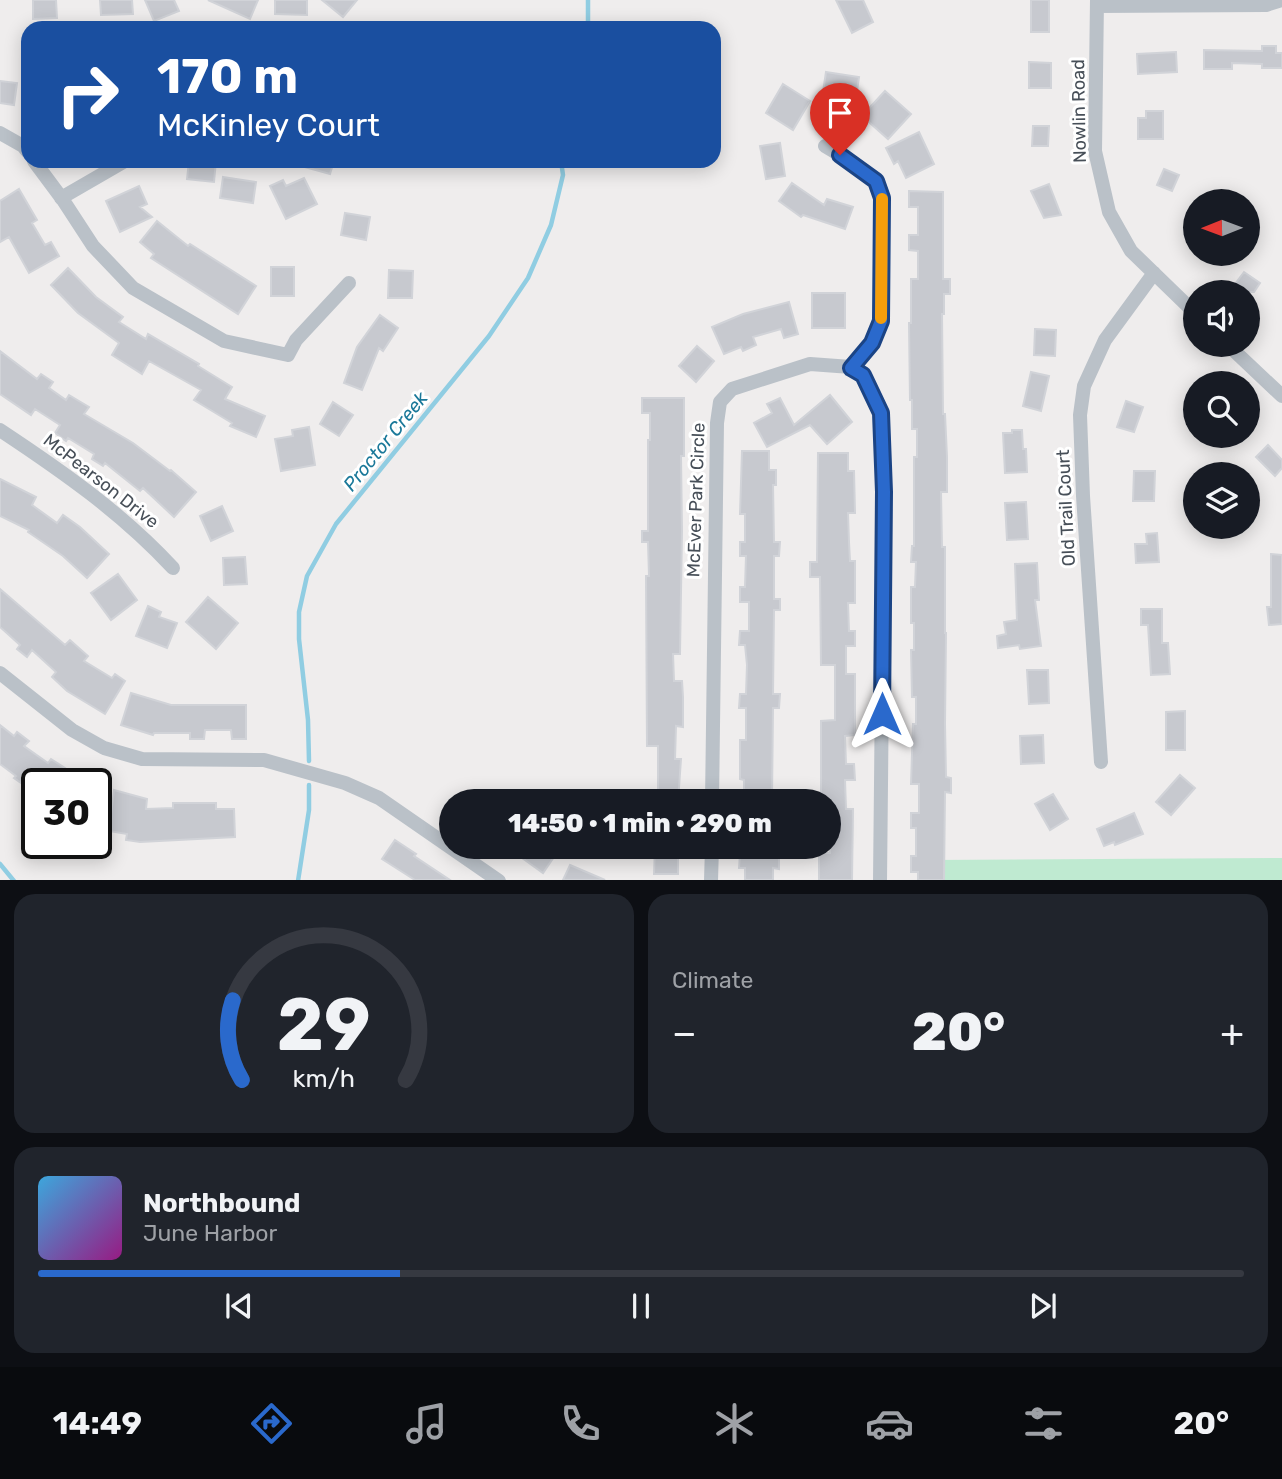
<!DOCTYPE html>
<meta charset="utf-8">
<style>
body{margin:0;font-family:Rubik,sans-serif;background:#20242c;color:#f1f3f6;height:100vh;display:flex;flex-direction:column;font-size:26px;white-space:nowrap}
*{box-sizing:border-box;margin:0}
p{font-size:23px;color:#9ea1a6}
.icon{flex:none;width:38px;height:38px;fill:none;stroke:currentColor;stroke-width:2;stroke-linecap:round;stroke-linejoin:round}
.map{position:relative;height:880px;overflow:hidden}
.panel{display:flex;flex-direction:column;gap:14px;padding:14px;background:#0d0f14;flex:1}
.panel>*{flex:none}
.banner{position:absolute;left:21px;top:21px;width:700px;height:147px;border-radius:21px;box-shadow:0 4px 18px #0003;background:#1a4fa0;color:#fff;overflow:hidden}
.needle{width:46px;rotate:269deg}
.fabs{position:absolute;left:1183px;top:189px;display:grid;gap:14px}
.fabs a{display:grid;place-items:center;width:77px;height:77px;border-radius:50%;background:#171b24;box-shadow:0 4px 18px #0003;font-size:35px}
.speed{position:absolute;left:21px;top:768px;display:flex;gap:14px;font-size:35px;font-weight:700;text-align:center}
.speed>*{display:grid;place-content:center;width:91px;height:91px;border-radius:50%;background:#171b24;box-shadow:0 4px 18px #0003;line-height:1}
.speed .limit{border:4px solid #111;border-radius:10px;background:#fff;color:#111}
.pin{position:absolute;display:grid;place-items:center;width:60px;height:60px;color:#fff;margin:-72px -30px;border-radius:50% 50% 50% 0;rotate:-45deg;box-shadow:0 0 7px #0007}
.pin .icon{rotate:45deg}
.me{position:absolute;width:77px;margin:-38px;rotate:0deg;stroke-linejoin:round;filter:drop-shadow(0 0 5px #0008)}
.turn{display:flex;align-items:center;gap:24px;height:147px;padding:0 21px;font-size:32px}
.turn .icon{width:91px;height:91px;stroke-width:2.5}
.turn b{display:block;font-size:49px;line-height:60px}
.big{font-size:52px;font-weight:800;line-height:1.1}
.panel .widget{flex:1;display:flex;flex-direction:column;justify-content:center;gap:10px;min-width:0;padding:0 24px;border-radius:21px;background:#20242c}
.panel .dial{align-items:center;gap:0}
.dial svg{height:182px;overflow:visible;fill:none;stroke:#363941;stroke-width:7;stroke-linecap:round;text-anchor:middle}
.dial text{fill:#f1f3f6;stroke:none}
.song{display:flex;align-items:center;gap:21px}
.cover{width:84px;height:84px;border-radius:10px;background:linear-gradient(135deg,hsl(200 70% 55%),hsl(310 70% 35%))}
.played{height:7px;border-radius:4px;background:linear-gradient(90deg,#2a69cc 30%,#363941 30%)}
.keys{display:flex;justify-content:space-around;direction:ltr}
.heat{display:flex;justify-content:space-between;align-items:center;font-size:38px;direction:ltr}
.panel .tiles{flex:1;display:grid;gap:14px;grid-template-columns:1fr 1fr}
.widget:last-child{grid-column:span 2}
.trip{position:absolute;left:439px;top:789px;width:402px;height:70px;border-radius:35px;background:#171b24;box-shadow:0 4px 18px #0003;font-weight:800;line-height:70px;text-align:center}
.tab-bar{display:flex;height:112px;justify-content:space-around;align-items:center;background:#090b0e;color:#9ea1a6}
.tab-bar .icon{width:49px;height:49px}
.tab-bar .selected{color:#2a69cc}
.tab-bar b{font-size:32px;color:#f1f3f6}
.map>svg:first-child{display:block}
.green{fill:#bfead1}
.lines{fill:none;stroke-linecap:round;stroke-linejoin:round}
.stream{stroke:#90cde2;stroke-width:4.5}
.building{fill:#c7c9cf;stroke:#d1d3d8;stroke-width:2}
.minor{stroke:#bac1c8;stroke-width:14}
.route-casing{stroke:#1b4485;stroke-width:18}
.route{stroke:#2a69cc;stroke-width:12}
.slow{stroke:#f59e0b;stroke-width:12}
.labels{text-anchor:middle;stroke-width:6;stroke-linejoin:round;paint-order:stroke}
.street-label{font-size:18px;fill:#474f58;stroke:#fff}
.water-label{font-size:19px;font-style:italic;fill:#1a7899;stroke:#fff}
</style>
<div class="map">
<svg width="1282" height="881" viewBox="0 0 1282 881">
<rect width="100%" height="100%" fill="#efeded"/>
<path class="green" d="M1282,858V880L929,881L930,860Z"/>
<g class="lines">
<path class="stream" d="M588,0V28
M309,761L308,720L299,639V612L307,576L336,524L489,336L528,278L551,225L563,175L561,161
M0,864L14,881
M298,881L309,810V785"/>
</g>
<path class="building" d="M33,0H56L57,18L33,19Z
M100,0H132L133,14L101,15Z
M145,0H174L179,11L154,21Z
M208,0H258L250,19Z
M275,0H307V15L275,14Z
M322,0H357L343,17Z
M836,0H863L873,22L852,33Z
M1031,0H1049V32H1031Z
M1262,46H1276V53H1282V68H1262V64L1232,63V69H1204V50L1262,51Z
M1176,52L1177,72L1138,74L1137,54Z
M1029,62L1051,63V88H1029Z
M826,72L859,77L855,105L837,102L836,107L821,105Z
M0,81L17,83L14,105L0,103Z
M783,84L810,101L793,130L766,113Z
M885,91L911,114L888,139L862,116Z
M1146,111H1163V139H1138V118H1146Z
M1033,126H1049L1048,146H1032Z
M919,132L934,164L906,178L898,161L894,164L886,148Z
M780,143L785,176L766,179L760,146Z
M189,161H216L214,182L187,179Z
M295,161H334L330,174L294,164Z
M1164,169L1179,175L1172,191L1157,185Z
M223,177L256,182L253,203L220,198Z
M304,178L317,204L286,219L270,186L283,180L286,186Z
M792,183L824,205L827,199L853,207L845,229L803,215L801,217L779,201Z
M1049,184L1061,215L1044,218L1031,191Z
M139,186L147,204L140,207L152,217L120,232L106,201Z
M19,189L37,220L32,223L45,245L51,242L59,256L29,273L9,237L0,242V201Z
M909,191L943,192V279H950V294H944V314H942L943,414H945L947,457V492H941L942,547H945V633H946L945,724L946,777L951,778V793L945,792L944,880H918V872H911V856H916V828H911V813H919V784H911L913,724H916V697H912L911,650H914V623H911V587H915L916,562H911L912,546H914V457H917V429H912V400H910L909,323H911V279H918V251L909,250V235H918V207H909Z
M345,213L370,217L366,240L341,235Z
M157,221L188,246L190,244L256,286L238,314L151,258L154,254L140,242Z
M271,267H294V296H271Z
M68,268L96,297L123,317L119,322L146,339L148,334L199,364L198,366L232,387L225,399L265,416L256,437L230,426L232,423L194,400L201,390L149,361L142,374L112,355L119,343L78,313L51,285Z
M389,270L413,271L412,298H388Z
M1244,272L1260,283L1254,292H1229Z
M812,293H845V328H812Z
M789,302L798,334L784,338L781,329L753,337L756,345L743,351L741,347L724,354L712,327L743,314Z
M380,315L398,328L383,351L379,348L362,390L344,383L357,347Z
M1035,329L1056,330L1055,356L1034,355Z
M697,346L714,361L696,382L679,366Z
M0,351L37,379L41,374L53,382L49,388L66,400L69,395L89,407L84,414L133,443L170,471L171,470L196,492L174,517L143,488L140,491L105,463L103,466L92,459L94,454L68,438L66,441L55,433L60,425L35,409L31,415L0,394Z
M1031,372L1049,376L1041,411L1023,406Z
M830,395L852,422L827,444L810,425L767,447L754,423L772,413L767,404L780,398L794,425Z
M642,398H684V456H681L682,531L680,654H673L674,681H682L683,697V727L676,726L675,759H681L678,802H658V746H647L646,576H649L648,542H642V531H648V440H650V413H642Z
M1126,401L1143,407L1134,432L1117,427Z
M333,402L353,415L339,436L320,424Z
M309,427L315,465L281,471L275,439L293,436L292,430Z
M1012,430H1022L1023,449H1026L1027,472L1005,473L1003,433H1012Z
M1268,445L1282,460V468L1275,476L1256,457Z
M742,451H769V470H776V485H773L774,542H780L779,556H774V599H780V610H774L773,694H780L779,708H773L772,799H744V780L740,779V740H746V708H739L740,694H746L747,665L745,645H739L740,631H749V602H740V587H745L746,556H740V542H745V514H740Z
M818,453H848V471H854L855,513H848L849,542L850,561H855V603H848L849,631H855V646H846V674H855V735L845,736L846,764H854L855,780H845L846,809H853L852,880H819V853H830V799H821V721L835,720V665H821L820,577H810V562H817Z
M1134,471H1155L1154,501H1133Z
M0,479L36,497L32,505L57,523L63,515L80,527L109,554L87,578L63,556L28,532L29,530L0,516Z
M1026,502L1028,539L1007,540L1005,503Z
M222,506L233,531L211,541L200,516Z
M1157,533L1159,562L1136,563L1135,544H1147L1146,534Z
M1271,554L1282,555V624L1269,625L1267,607H1271Z
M245,557L247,584L224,585L223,558Z
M1037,563L1039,600H1035L1041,646L1020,649L1019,645L998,648L997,636L1006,634L1004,622L1017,620L1015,564Z
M118,574L137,600L111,620L91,593Z
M0,589L65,645L70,640L88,656L84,661L112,678L115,674L125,681L105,714L67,691L52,677L56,672L32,650L27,657L17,649L20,645L0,627Z
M208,597L238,623L216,649L186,622Z
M148,606L161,612L159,617L177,623L167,648L136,636Z
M1141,609H1162V643H1168L1170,674L1151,675L1148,625H1141Z
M1027,670H1048L1049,703L1029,704Z
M131,693L171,705H246V739H232L231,730H205L204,739H190V733H154L153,735L121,725Z
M1185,711V750H1166V712Z
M0,725L14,736L17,732L29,741L24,746L48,763L51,759L65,768L53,784H37V794L14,778L16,776L0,764Z
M1043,735L1044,763L1021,764L1020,736Z
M1180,775L1195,788L1171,815L1156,802Z
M114,790L147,799L146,809L173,808V803H216V809H234L235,837L140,842L126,840L127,834L109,831Z
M1053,794L1068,819L1050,830L1035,804Z
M1134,813L1143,834L1115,845L1114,842L1104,846L1097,829Z
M395,840L416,854L414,856L450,880H415L382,859Z
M507,847H547L556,854L543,873Z
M655,847H678V874H654Z
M740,854H779V869L773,868V880H745V868H739Z
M570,865L605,880H563Z"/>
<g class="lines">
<path class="minor" d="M1097,0L1095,151L1109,212L1131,251L1195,313
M1097,6L1266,5L1282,0
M0,133L23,146L28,152
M825,146L855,164L876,181L882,198L881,321L872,343L851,367
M34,161L63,200L93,246L133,288L224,341L288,355L296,340L349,283
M61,198L125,161
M1228,345L1282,396
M0,430C62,471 122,513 173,568
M0,673L72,730L104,748L142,759L264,760L345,783L379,798L499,881
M1101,762L1083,496L1080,415L1084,386L1105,340L1154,273
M712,802L717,423L720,402L732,389L810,364L851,367L863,375L881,413L884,492L880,881
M711,881L712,847"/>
</g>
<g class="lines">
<g class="route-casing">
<path id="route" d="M840,155L876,181L882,198L881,321L872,343L851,368L863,375L881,413L884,492L882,714"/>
</g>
<use href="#route" class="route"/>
<path class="slow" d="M881,318L882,199"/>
</g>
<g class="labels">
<g class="street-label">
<text transform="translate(1079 111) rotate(-91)" y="6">Nowlin Road</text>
<text transform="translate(101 481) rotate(38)" y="6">McPearson Drive</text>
<text transform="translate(696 500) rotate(-88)" y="6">McEver Park Circle</text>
<text transform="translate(1066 508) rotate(-93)" y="6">Old Trail Court</text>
</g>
<g class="water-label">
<text transform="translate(385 441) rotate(-51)" y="7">Proctor Creek</text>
</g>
</g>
</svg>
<div class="fabs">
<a><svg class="needle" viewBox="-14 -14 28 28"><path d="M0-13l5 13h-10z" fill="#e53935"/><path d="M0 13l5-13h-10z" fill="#9ea1a6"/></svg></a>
<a><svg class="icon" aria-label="sound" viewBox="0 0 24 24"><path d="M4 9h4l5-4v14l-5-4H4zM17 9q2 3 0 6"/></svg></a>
<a><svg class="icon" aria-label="search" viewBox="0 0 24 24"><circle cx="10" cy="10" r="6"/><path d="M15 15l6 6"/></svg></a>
<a><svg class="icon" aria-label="layers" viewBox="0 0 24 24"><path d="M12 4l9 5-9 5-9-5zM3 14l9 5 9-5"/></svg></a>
</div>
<div class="speed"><div class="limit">30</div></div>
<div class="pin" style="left:840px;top:155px;background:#d93025"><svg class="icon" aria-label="arrive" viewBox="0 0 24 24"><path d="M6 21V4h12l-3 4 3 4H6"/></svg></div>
<svg class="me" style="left:882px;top:714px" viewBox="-20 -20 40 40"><path d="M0-17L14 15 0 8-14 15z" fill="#2a69cc" stroke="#fff" stroke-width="4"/></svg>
<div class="trip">14:50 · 1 min · 290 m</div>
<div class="banner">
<div class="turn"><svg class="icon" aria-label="right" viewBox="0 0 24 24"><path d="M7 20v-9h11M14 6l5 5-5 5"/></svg><div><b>170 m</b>McKinley Court</div></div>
</div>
</div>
<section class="panel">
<div class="tiles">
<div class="widget dial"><svg viewBox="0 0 100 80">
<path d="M14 69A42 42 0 1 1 86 69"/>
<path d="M14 69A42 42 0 0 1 10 34" stroke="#2a69cc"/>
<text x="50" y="56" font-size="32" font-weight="700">29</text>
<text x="50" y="72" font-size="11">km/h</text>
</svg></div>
<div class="widget"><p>Climate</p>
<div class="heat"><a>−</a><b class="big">20°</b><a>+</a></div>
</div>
<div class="widget">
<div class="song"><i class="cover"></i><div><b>Northbound</b><p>June Harbor</p></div></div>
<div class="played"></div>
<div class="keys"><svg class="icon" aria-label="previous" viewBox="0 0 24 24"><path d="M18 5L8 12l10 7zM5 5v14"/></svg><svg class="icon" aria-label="pause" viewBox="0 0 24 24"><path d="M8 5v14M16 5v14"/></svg><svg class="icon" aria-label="next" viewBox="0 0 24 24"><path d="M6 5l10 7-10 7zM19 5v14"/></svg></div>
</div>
</div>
</section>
<nav class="tab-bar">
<b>14:49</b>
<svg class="icon selected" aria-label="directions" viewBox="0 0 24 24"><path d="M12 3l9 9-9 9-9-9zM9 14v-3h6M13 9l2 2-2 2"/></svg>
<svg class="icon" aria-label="music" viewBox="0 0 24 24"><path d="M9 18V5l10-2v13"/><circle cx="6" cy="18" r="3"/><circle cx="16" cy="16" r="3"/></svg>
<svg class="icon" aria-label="phone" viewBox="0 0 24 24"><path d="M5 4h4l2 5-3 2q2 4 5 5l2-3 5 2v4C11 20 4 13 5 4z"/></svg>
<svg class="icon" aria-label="climate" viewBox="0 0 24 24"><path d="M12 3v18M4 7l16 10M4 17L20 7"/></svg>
<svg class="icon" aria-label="car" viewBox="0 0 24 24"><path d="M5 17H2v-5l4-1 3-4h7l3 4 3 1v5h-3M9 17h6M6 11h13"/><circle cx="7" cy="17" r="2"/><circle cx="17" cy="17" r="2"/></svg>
<svg class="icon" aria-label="filters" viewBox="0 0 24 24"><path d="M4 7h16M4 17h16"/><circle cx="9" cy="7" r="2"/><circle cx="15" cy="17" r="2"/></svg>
<b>20°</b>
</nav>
